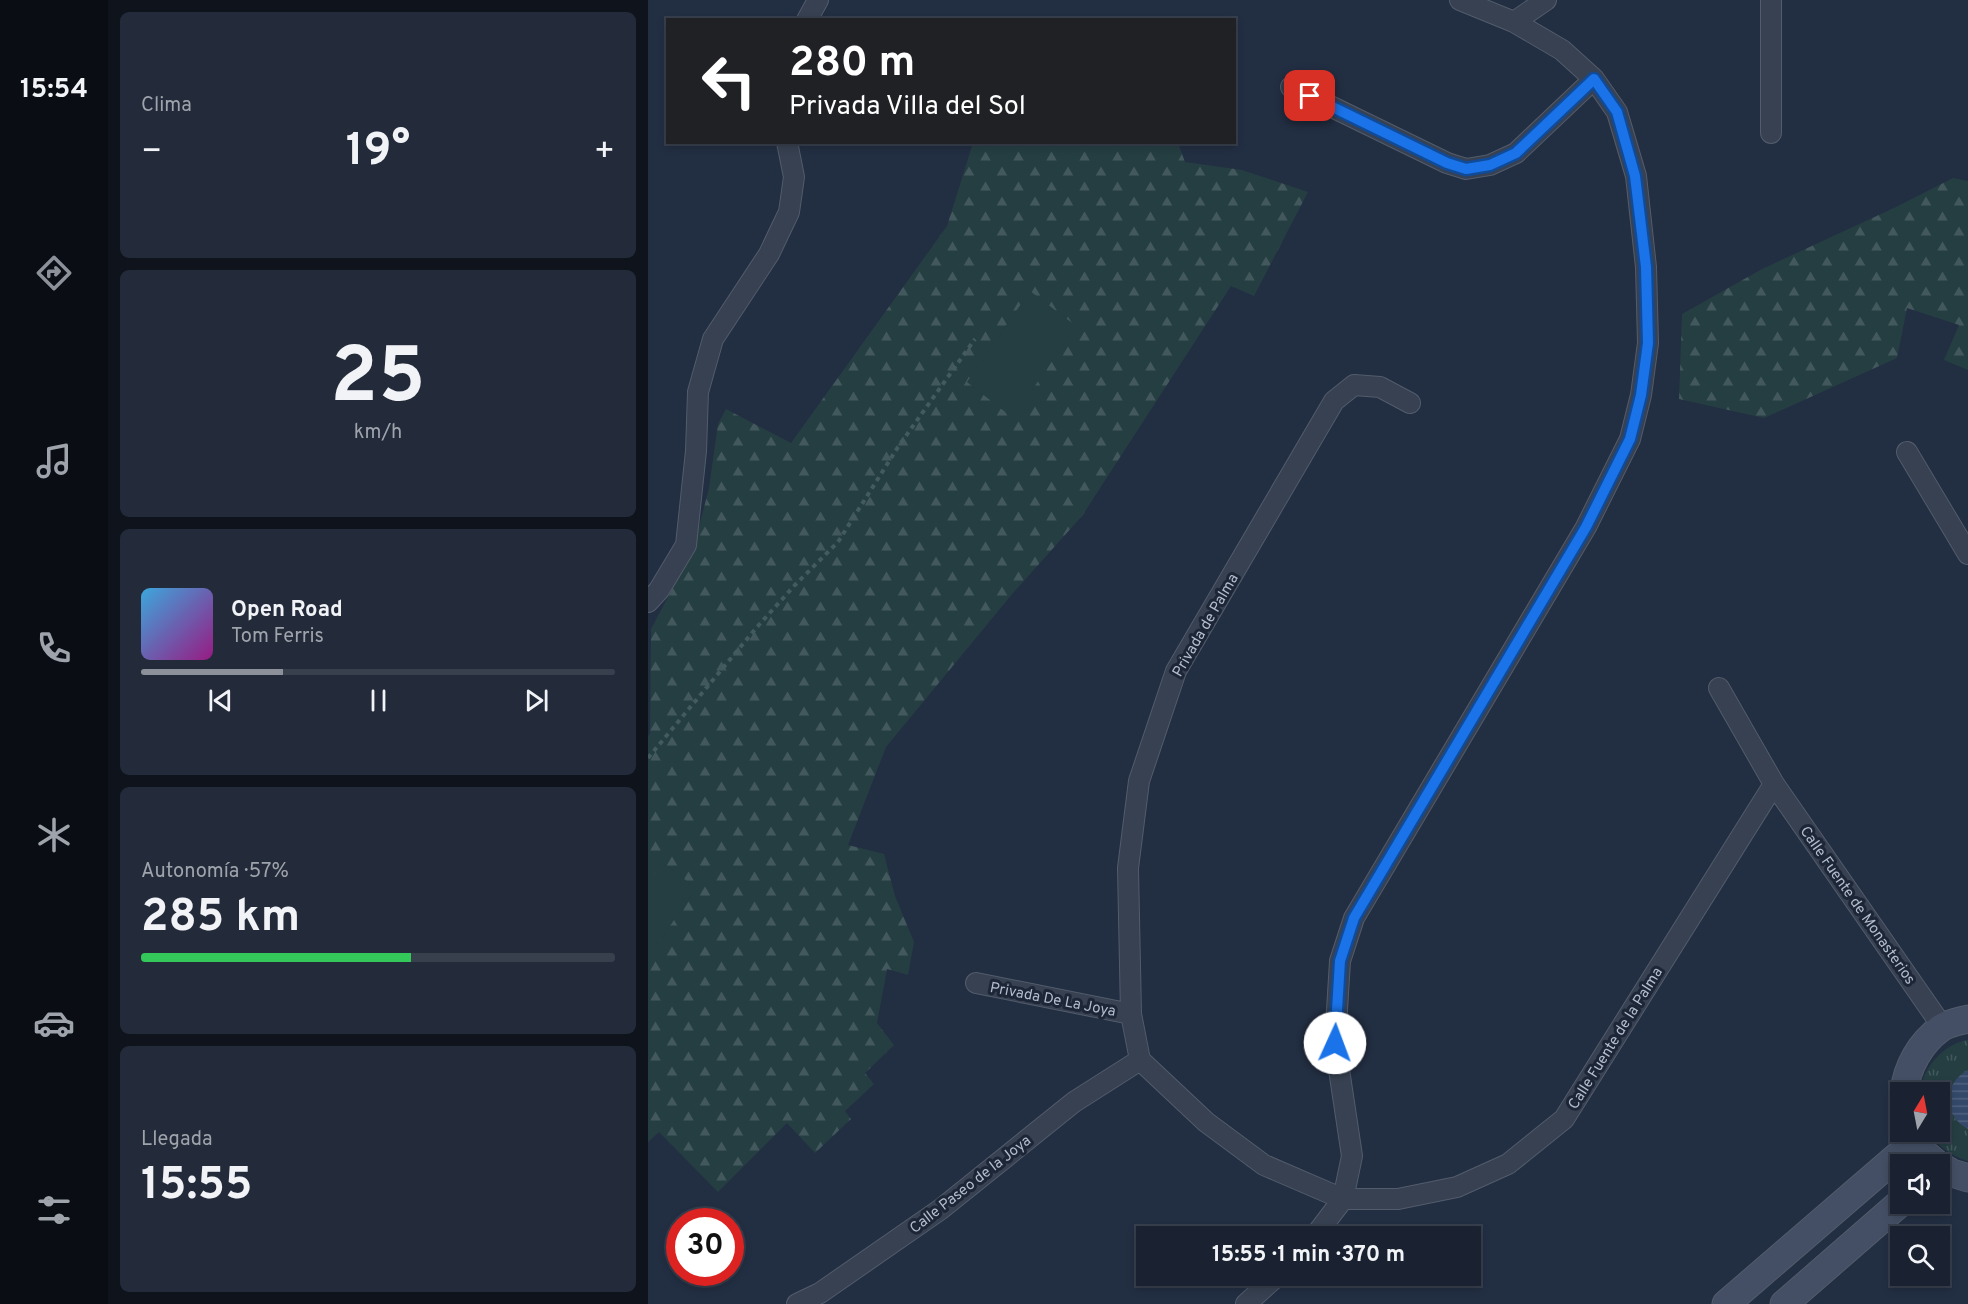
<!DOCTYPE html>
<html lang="es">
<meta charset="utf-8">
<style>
body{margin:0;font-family:Overpass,sans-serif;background:#232a3a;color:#f1f3f6;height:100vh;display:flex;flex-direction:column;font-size:22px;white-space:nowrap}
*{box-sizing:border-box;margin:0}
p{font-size:20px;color:#9fa4ac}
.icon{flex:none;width:33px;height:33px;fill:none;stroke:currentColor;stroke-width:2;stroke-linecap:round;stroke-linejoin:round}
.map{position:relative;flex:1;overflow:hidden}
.details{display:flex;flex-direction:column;gap:12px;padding:12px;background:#0e131c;width:540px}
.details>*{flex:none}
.guide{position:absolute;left:18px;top:18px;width:570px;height:126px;border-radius:0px;box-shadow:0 3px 9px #0003,0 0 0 2px #383f4d;background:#202124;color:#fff;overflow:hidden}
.needle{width:39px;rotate:10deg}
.controls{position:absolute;left:1242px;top:1082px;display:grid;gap:12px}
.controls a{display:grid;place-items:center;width:60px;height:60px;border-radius:0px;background:#1a2232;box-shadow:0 3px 9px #0003,0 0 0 2px #383f4d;font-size:30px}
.speed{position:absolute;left:18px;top:1208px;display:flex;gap:12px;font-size:30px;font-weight:700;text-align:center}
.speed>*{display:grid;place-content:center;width:78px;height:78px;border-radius:50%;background:#1a2232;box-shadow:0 3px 9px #0003,0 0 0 2px #383f4d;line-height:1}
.speed .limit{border:9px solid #d22;background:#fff;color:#111}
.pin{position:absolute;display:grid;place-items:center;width:51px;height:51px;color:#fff;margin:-26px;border-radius:12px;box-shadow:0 3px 9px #0006}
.me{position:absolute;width:66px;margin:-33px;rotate:2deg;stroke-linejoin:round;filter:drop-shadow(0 0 4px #0008)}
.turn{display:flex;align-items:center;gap:21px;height:126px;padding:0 24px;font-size:27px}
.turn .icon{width:78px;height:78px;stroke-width:2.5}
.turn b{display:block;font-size:42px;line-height:51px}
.big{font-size:45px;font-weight:700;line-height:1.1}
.details .widget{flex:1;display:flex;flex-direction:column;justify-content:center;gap:9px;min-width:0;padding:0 21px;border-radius:9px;background:#232a3a}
.details .dial{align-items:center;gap:0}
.dial b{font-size:78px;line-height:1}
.song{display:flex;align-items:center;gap:18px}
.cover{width:72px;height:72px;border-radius:9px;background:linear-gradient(135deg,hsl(200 70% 55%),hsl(310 70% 35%))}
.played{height:6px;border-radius:3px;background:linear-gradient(90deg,#8c9099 30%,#383f4d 30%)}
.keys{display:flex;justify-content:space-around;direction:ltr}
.heat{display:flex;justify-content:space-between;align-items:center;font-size:33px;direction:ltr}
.charge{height:9px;border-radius:4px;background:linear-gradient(90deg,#34c759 57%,#383f4d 0)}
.trip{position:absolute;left:488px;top:1226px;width:345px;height:60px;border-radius:0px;background:#1a2232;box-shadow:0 3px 9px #0003,0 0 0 2px #383f4d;font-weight:700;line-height:60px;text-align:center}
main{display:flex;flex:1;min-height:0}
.tabs{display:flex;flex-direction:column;width:108px;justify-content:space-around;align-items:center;background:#0a0e14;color:#9fa4ac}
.tabs .icon{width:42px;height:42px}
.tabs .active{color:#8c9099}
.tabs b{font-size:27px;color:#f1f3f6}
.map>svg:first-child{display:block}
.grass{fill:url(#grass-tufts)}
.forest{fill:url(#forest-firs)}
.pitch{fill:#253e42}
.water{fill:url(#water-rules)}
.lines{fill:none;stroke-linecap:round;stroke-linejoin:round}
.street-casing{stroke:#525c6c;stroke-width:22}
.secondary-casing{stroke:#525c6c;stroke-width:29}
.path{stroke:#435b5f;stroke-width:4;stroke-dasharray:4.5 4.5;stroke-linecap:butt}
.street{stroke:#374151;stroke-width:20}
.secondary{stroke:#444f65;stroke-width:27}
.route-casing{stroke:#114b97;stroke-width:15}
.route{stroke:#1a73e8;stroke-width:10}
.labels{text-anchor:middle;stroke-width:6;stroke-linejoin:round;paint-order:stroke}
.street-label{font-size:15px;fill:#b3bccc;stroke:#1c2636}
</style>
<main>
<nav class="tabs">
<b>15:54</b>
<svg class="icon active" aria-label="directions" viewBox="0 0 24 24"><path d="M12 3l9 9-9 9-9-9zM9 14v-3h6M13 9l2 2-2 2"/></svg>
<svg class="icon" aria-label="music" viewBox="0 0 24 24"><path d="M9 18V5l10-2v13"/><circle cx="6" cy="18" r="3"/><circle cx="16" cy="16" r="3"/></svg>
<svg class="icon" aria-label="phone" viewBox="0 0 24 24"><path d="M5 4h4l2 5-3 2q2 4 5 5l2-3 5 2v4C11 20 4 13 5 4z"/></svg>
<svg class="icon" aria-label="climate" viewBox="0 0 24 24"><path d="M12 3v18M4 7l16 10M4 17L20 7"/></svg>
<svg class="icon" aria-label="car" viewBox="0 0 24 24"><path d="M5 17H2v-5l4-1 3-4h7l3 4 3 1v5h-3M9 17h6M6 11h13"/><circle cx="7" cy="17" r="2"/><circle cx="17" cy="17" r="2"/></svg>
<svg class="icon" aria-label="filters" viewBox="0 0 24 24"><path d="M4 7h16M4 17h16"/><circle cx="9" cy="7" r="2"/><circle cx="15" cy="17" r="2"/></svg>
</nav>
<section class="details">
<div class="widget"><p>Clima</p>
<div class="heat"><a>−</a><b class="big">19°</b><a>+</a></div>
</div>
<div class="widget dial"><b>25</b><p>km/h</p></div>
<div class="widget">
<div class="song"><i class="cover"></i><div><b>Open Road</b><p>Tom Ferris</p></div></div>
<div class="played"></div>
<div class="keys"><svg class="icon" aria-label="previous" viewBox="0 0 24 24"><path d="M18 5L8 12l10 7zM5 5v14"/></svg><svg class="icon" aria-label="pause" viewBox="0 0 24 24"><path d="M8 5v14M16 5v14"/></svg><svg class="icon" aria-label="next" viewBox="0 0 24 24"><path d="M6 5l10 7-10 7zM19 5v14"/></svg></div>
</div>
<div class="widget"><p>Autonomía · 57%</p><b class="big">285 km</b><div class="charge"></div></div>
<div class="widget"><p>Llegada</p><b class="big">15:55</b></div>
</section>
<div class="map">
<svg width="1320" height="1304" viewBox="0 0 1320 1304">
<defs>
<pattern id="grass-tufts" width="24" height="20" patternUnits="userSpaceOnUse" patternTransform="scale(1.5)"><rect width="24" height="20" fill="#253e42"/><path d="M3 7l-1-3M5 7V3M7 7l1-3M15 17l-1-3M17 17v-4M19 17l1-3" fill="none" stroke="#42585c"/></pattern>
<pattern id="forest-firs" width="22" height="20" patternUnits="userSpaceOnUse" patternTransform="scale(1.5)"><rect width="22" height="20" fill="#253e42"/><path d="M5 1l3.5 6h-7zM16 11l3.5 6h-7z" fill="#42585c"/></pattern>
<pattern id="water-rules" width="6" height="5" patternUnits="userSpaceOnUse" patternTransform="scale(1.5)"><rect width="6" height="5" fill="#34496a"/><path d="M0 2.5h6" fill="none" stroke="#4f617e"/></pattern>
</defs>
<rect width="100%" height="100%" fill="#222e42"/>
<path class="grass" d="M1320,1040V1161C1302,1155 1290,1147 1280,1131H1292V1092H1272C1274,1069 1296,1043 1320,1040Z"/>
<path class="forest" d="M325,143H530L537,162L594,170L660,192L606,296L583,286L434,516L365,593L238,747L200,845L236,854L247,896L266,942L260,975L239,969L229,1023L246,1045L217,1073L226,1084L197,1111L203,1119L167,1153L139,1123L70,1192L11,1132L0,1142V736L2,734L3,629L45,550L61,488L70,424L78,409L143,443L299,226Z
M1305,178L1320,181V370L1296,360L1311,325L1259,308L1249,358L1116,418L1031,399L1034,314L1114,269L1248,207Z"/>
<path class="pitch" d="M382,291L428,326L365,418L319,382Z
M14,862L48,888L2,955L0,954V883Z"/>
<path class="water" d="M1320,1070V1129C1295,1116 1294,1084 1320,1070Z"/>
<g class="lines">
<g class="street-casing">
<path id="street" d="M1123,0V133
M159,20L170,0
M866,22L898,0
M643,87L799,163L818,169L842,165L868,153L946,79
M1259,452L1320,554
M0,602L11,590L38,545L48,451L50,392L65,339L121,254L141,212L146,177L139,142
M1071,688L1126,784L1294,1026
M328,983L483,1014
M492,1060L558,1122L616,1165L695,1199H750L809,1187L860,1164L916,1119L1126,784
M492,1060L483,1014L480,868L491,781L528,671L686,401L706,385L732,387L762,403
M667,1236L695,1199L704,1156L687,1043L692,961L706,918L938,527L982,439L993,395L1000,343L998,267L988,176L969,112L946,79L914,50L866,22L812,0
M149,1304L172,1293L293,1209L426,1102L492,1060
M598,1304L630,1275"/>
</g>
<g class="secondary-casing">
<path id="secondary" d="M1256,1092C1259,1067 1272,1043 1293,1028C1300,1023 1312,1021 1320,1019
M1262,1131L1275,1152L1289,1164
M1292,1166L1304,1173L1320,1178
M1078,1304L1267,1141
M1136,1304L1252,1203"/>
</g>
<path class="path" d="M0,758L109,627L147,585L190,542L250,447L327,339"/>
<use href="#street" class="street"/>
<use href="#secondary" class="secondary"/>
</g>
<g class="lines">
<g class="route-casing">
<path id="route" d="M662,96L799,163L818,169L842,165L868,153L946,79L969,112L987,176L998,267L1000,343L993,395L982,439L938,527L706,918L692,961L687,1043"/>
</g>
<use href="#route" class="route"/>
</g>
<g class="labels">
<g class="street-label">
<text transform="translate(557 625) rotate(-60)" y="5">Privada de Palma</text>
<text transform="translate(1210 905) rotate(55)" y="5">Calle Fuente de Monasterios</text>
<text transform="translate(405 999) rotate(11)" y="5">Privada De La Joya</text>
<text transform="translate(967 1038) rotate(-58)" y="5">Calle Fuente de la Palma</text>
<text transform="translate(322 1184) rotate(-38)" y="5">Calle Paseo de la Joya</text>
</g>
</g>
</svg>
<div class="controls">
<a><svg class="needle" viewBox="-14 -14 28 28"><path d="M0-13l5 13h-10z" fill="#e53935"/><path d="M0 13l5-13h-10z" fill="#9fa4ac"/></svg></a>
<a><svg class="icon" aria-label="sound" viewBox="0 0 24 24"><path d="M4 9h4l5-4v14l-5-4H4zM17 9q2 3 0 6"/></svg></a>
<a><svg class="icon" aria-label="search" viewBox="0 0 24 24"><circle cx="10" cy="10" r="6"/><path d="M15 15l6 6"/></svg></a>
</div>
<div class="speed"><div class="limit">30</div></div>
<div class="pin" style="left:662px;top:96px;background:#d93025"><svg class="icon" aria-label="arrive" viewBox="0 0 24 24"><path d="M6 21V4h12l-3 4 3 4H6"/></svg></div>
<svg class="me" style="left:687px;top:1043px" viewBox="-20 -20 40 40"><circle r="19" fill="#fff"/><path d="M0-13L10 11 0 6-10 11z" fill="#1a73e8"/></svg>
<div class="trip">15:55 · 1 min · 370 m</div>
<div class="guide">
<div class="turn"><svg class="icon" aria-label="left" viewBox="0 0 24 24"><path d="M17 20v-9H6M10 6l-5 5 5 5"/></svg><div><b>280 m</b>Privada Villa del Sol</div></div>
</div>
</div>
</main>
